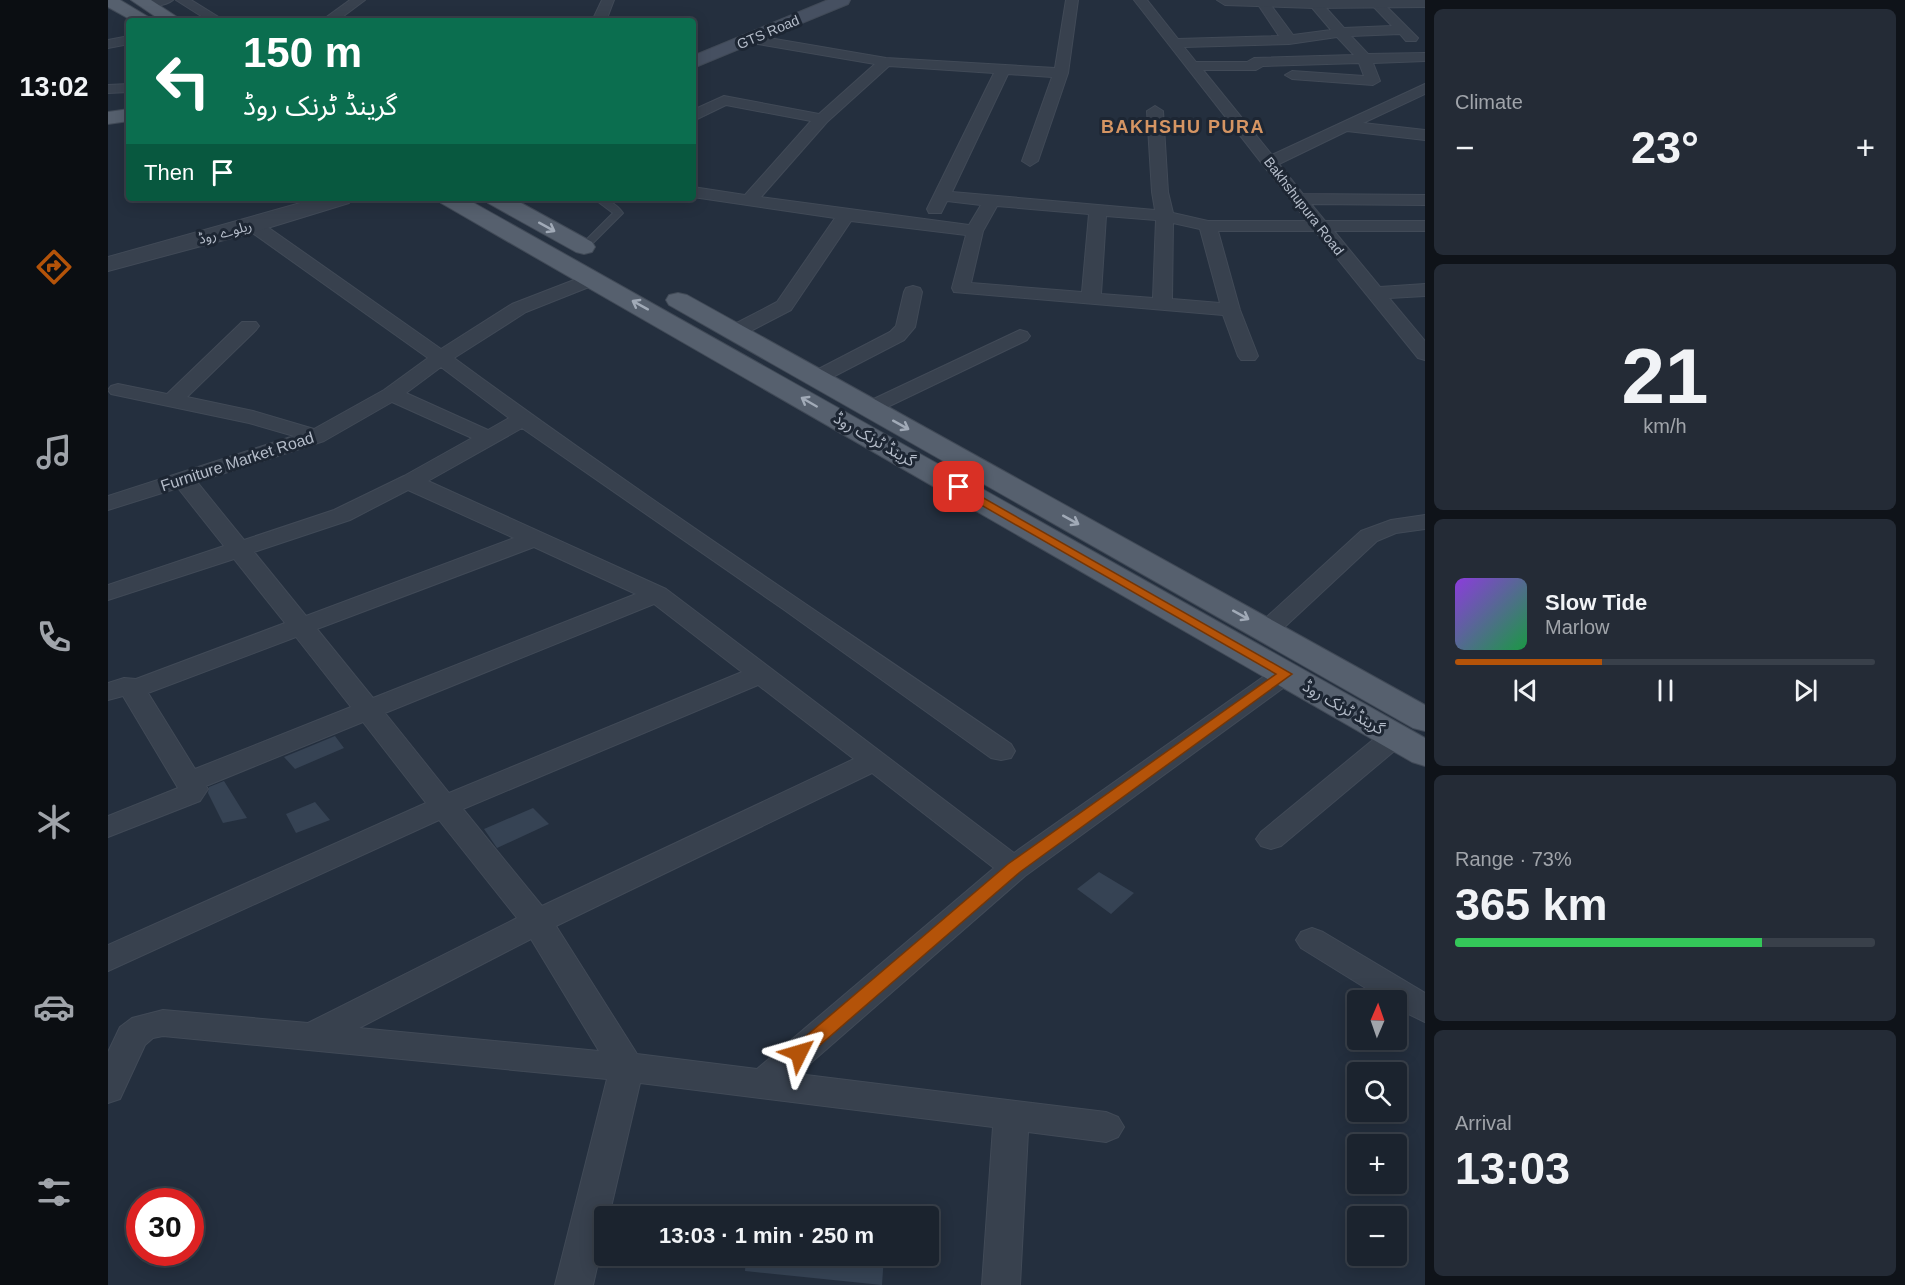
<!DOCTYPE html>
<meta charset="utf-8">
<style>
body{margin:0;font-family:Arial,"Noto Sans Arabic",sans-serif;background:#242b36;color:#f1f3f6;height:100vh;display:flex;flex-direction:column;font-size:22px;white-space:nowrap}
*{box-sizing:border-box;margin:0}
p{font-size:20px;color:#a0a4aa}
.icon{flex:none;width:33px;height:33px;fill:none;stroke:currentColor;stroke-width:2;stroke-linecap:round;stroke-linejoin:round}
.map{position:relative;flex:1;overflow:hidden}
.panel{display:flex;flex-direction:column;gap:9px;padding:9px;background:#0f1319;width:480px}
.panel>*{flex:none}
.banner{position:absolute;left:18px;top:18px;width:570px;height:183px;border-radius:6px;box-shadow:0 3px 15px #0003,0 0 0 2px #39404a;background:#0b6e4f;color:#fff;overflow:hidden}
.needle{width:39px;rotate:2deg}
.tools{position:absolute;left:1239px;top:990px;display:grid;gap:12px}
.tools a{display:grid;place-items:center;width:60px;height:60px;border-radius:6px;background:#1b232e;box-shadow:0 3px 15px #0003,0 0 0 2px #39404a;font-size:30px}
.speed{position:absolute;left:18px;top:1188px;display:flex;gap:12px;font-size:30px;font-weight:700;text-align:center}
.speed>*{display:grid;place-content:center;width:78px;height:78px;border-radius:50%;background:#1b232e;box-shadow:0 3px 15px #0003,0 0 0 2px #39404a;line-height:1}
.speed .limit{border:9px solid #d22;background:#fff;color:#111}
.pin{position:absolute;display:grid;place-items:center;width:51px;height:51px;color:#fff;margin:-26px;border-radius:12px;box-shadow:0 3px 9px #0006}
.me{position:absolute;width:66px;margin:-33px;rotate:50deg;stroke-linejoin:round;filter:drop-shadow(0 0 4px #0008)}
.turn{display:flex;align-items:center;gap:21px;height:126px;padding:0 18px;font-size:27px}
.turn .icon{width:78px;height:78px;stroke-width:2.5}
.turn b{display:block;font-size:42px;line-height:51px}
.then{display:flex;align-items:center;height:57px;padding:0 18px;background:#0003;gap:12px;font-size:22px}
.big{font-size:45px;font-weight:800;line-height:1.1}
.panel .tile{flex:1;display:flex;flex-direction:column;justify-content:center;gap:9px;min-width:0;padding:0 21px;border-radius:9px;background:#242b36}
.panel .dial{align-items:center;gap:0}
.dial b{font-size:78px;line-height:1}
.song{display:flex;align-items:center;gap:18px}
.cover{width:72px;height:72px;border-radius:9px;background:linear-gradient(135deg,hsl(270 70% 55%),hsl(140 70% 35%))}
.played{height:6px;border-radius:3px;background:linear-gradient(90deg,#b45309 35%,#39404a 35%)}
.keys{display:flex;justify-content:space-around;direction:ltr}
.heat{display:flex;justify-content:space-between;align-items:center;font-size:33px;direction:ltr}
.charge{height:9px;border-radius:4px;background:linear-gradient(90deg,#34c759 73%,#39404a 0)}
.trip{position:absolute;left:486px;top:1206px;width:345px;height:60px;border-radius:6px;background:#1b232e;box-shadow:0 3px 15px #0003,0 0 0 2px #39404a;font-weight:800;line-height:60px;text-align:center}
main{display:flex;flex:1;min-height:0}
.tabs{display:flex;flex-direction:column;width:108px;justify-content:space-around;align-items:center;background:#0b0e12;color:#a0a4aa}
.tabs .icon{width:42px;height:42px}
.tabs .selected{color:#b45309}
.tabs b{font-size:27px;color:#f1f3f6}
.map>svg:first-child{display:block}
.building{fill:#364354}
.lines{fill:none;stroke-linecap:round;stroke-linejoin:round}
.service-casing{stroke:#414a57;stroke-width:2}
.minor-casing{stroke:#414a57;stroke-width:2}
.tertiary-casing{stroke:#414a57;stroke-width:2}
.secondary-casing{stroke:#414a57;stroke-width:2}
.primary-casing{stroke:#414a57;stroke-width:2}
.service{fill:#38414e;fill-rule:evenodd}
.minor{fill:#38414e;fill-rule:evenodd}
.tertiary{fill:#38414e;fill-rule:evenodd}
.secondary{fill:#465061;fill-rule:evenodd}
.primary{fill:#56606e;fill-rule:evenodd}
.oneway{stroke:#a1aab7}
.route{fill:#b45309;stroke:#753606;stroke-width:1.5}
.labels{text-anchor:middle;stroke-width:6;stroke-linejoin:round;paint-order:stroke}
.far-street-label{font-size:14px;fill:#b4bcc9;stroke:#1d2633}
.street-label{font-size:16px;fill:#b4bcc9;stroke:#1d2633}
.far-district-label{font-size:18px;font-weight:bold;letter-spacing:1.5px;fill:#d59563;stroke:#1d2633}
</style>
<main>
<nav class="tabs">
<b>13:02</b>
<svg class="icon selected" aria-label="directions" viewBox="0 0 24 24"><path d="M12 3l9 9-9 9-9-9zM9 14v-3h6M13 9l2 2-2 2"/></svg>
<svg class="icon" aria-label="music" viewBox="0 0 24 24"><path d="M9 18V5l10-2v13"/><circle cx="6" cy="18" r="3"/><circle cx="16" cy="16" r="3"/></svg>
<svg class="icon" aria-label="phone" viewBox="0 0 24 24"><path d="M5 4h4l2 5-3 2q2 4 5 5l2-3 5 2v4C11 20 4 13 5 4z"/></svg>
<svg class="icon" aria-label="climate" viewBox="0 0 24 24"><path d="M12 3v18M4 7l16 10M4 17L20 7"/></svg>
<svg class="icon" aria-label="car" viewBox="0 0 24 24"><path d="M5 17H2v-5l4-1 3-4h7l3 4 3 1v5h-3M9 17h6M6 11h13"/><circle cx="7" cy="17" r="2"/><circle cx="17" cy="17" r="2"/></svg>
<svg class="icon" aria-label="filters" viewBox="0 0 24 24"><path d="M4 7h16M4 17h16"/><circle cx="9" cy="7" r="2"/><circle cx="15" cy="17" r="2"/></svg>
</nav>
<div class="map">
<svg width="1317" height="1285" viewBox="0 0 1317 1285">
<rect width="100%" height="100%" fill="#242f3e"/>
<path class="building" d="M227,736L236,748L187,769L176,757Z
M116,781L139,818L115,823L100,793L101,787Z
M207,802L222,820L188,833L178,814Z
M425,808L441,824L389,848L376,829Z
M991,872L1026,893L1003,914L969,889Z
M638,1256H776L774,1285L637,1271Z"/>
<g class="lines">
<g class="service-casing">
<path id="service" d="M485,198C497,198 507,202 515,213L479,249H473V245L505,213Z"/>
</g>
<g class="minor-casing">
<path id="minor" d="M33,0H65C58,6 38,9 31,3Z
M68,0H83L117,21H101Z
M242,0H257L229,21H213Z
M494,0H506L498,21H484Z
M958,0H970L960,73L930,161L922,166L914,161L944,77L900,74L844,192L1047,210L1044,192L1039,111L1047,106L1055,111L1060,192L1065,213L1100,221H1199L1026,0H1039L1070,39L1171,36L1147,0H1159L1185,35L1223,30L1200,3L1202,0H1211L1236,28L1284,26L1261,2L1272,0L1310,38L1308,41H1298L1292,34L1243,36L1260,54L1317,53V61L1265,63L1272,81L1265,85L1184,79L1177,75L1184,71L1256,76L1251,63L1155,66L1148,70H1095L1164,155L1317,84V94L1255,123L1317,130V140L1239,131L1171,164L1195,194L1317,195V205L1203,204L1217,221H1317V231H1226L1272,287L1317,284V296L1281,298L1317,341V360L1310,358L1207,231H1110L1132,310L1150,356L1147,360H1133L1130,356L1115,315L846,292L844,288L858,235L743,221L683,310L633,336H619L616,332L619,328L669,302L727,218L585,197V187L637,195L703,121L618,105L585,121V110L616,96L711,114L767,64L644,43L639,42L637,39L639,36L644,35L778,58L947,68ZM1229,37L1246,55L1146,58L1139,62H1088L1076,47L1181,44ZM781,66L886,73L819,209L821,213H833L839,201L873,205L861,225L653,197L719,122ZM889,206L981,214L974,292L863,283L875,231ZM998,216L1048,220L1045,298L993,294ZM1065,223L1092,229L1112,303L1064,299Z
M21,36V44L0,48V40Z
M21,84V92L0,93V85Z
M145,220L151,221L333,349L404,304L479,275H491L494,279L491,283L418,312L346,358C528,492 717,616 903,744L907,751L903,758L893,760L883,758L675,609L414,428L320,481L558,589L906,853L1168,668L1177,666L1186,668L1190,674L1186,680L917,876L690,1074L998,1112L1010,1117L1016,1127L1010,1137L998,1142L920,1132L912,1285H874L885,1127L532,1083L501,1216H496V1236L485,1285H447L499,1079L55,1036L45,1038L37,1045L12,1099L0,1103V1052L12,1027L24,1018L55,1010L200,1023L409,918L331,820L0,971V945L318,803L255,722L98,786L100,789L92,801L0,837V816L70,788L15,696L0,700V683L16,678L28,679L177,623L126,559L0,600V585L116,546L70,488L0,510V496L186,436L141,423L3,394L0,390L3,386L10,384L59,394L134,322H148L151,326L148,330L79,397L145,411L206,429L276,390L320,358L139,229L136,225L139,221ZM333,367L401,418L380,430L298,393ZM284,402L364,438L296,476L226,510L136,540L89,482L216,441ZM300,490L406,538L198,616L146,552L242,520ZM426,547L528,594L265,698L209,629ZM546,604L634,672L341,793L277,713ZM188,637L243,707L87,769L40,693ZM650,685L746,759L434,906L355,809ZM764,773L886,868L649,1069L529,1054L448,926ZM423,939L491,1051L251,1028Z
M805,286L812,288L814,292L807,327L796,340L715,382H701L698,378L701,374L782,332L788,326L796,292L798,288Z
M912,330L919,332L922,336L919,340L769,412L762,414L755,412L752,408L755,404Z
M1317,515V529L1288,533L1269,541L1168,635L1159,638L1150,635L1146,630L1150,625L1253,531L1283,520Z
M1287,727L1297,730L1301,736L1297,742L1173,846L1163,849L1153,846L1148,839L1153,832L1277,730Z
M1204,928L1215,932L1317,993V1022L1288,1008V1000H1277L1193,948L1188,940L1193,932Z"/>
</g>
<g class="tertiary-casing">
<path id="tertiary" d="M1109,0H1317V7L1206,8L1117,5Z
M210,198H244L241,203L153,230L0,271V257Z"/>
</g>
<g class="secondary-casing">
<path id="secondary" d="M720,0H742L740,4L585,68V56Z"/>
</g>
<g class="primary-casing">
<path id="primary" d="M0,0H12L47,21H25L0,7Z
M23,0H43L75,21H54Z
M21,109V121L0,124V112Z
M330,198H357L1317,738V766L1304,762L333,203Z
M377,198H404L484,242L487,247L484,252L476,254L468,252L380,203Z
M570,293L579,295L1317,705V731L1305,728L561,305L558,300L561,295Z"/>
</g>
<use href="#service" class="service"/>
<use href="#minor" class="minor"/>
<use href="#tertiary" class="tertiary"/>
<use href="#secondary" class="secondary"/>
<use href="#primary" class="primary"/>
</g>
<defs><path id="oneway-shaft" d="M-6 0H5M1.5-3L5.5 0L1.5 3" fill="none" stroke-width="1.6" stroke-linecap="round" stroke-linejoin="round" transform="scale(1.5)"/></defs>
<g class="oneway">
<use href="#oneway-shaft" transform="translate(439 227) rotate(29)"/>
<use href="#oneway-shaft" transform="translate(532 305) rotate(-151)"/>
<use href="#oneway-shaft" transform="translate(701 402) rotate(-150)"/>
<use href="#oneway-shaft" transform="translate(793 425) rotate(29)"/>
<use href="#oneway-shaft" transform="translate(963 520) rotate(29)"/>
<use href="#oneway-shaft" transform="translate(1133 615) rotate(29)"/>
</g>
<path class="route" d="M851,484L1184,674L912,872L697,1058L691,1060L684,1058L682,1053L684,1048L900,864L1168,674L847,490L845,487Z"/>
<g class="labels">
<g class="far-street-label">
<text transform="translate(660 32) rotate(-23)" y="5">GTS Road</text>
<text transform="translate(1196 206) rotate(52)" y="5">Bakhshupura Road</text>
<text transform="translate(117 232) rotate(-15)" y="5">ریلوے روڈ</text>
</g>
<g class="street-label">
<text transform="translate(767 439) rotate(30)" y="6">گرینڈ ٹرنک روڈ</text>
<text transform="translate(129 461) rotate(-18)" y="6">Furniture Market Road</text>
<text transform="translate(1236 707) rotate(30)" y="6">گرینڈ ٹرنک روڈ</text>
</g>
<g class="far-district-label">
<text x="1075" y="133">BAKHSHU PURA</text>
</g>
</g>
</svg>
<div class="tools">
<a><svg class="needle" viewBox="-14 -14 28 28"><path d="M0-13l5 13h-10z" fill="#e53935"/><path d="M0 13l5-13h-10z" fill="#a0a4aa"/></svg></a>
<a><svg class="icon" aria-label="search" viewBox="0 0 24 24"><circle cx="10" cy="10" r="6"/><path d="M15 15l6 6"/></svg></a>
<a>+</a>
<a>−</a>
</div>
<div class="speed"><div class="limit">30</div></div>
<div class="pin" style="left:851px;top:487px;background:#d93025"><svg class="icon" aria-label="arrive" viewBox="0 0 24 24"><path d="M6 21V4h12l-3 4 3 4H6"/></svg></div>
<svg class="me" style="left:691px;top:1053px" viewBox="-20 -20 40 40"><path d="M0-17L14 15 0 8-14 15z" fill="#b45309" stroke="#fff" stroke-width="4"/></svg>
<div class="trip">13:03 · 1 min · 250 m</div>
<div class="banner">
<div class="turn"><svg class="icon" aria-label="left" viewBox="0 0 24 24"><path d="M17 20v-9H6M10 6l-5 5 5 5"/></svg><div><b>150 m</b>گرینڈ ٹرنک روڈ</div></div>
<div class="then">Then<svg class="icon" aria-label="arrive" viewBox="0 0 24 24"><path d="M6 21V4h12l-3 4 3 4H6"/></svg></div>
</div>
</div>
<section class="panel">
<div class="tile"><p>Climate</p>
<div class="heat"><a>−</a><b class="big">23°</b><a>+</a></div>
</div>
<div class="tile dial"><b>21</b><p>km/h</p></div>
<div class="tile">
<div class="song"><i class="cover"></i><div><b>Slow Tide</b><p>Marlow</p></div></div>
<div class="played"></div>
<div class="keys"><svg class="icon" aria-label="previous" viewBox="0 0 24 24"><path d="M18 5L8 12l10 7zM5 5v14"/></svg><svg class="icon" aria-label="pause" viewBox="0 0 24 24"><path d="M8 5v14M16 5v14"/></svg><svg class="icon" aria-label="next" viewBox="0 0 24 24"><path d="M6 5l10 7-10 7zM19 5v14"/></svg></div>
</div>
<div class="tile"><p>Range · 73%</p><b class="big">365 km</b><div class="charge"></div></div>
<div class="tile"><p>Arrival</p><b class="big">13:03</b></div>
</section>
</main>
